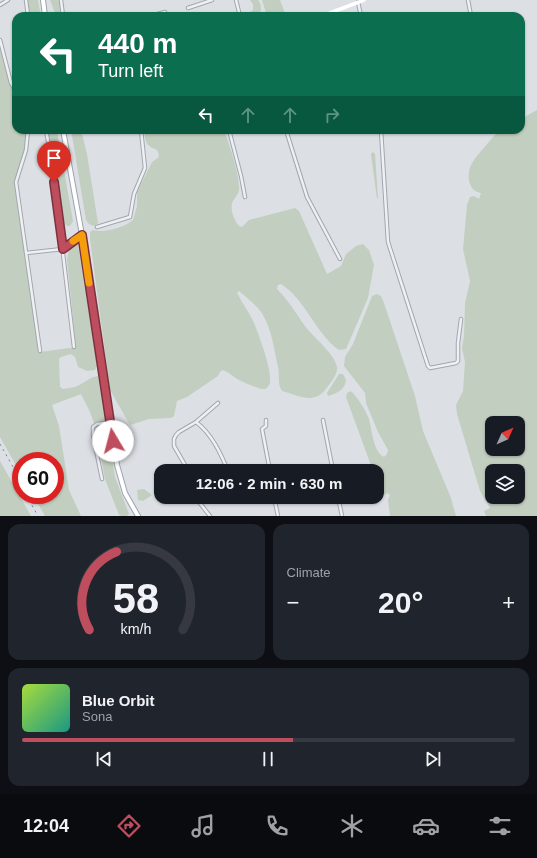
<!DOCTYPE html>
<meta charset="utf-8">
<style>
body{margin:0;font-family:Arial,sans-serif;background:#20242c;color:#f1f3f6;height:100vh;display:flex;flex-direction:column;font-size:15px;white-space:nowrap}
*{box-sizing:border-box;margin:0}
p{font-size:13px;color:#9ea1a6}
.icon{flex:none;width:22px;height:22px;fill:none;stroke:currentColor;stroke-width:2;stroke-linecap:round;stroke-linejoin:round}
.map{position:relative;height:516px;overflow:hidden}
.details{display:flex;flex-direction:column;gap:8px;padding:8px;background:#0d0f14;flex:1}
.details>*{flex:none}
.top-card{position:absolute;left:12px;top:12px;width:513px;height:122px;border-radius:12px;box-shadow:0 1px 3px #0004;background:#0b6e4f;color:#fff;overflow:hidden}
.needle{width:26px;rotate:45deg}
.buttons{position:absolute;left:485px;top:416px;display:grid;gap:8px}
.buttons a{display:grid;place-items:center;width:40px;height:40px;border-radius:8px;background:#171b24;box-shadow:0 1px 3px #0004;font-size:20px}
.speed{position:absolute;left:12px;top:452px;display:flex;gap:8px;font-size:20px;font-weight:700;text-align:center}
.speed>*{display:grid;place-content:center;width:52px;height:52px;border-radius:50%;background:#171b24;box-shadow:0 1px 3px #0004;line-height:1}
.speed .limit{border:6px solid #d22;background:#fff;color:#111}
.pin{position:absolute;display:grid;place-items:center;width:34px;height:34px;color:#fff;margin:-41px -17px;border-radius:50% 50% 50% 0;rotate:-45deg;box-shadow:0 0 4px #0007}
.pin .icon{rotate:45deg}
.me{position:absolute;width:44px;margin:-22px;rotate:352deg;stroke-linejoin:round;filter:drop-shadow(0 0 3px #0008)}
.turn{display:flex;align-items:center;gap:14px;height:84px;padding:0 20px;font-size:18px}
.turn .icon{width:52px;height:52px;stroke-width:2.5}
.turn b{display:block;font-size:28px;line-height:34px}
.lanes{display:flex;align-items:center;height:38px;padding:0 20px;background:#0003;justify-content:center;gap:20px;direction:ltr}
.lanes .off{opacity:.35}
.big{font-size:30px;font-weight:800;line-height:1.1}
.details .tile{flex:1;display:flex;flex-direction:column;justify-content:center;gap:6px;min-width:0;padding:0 14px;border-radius:12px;background:#20242c}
.details .dial{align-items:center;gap:0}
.dial svg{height:104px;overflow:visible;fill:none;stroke:#363941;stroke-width:7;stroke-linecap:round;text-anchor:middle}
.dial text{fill:#f1f3f6;stroke:none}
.song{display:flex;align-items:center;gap:12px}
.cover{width:48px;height:48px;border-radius:6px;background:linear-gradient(135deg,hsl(80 70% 55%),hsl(170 70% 35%))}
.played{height:4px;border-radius:2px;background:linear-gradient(90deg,#be4d5e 55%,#363941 55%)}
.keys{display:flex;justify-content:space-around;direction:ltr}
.heat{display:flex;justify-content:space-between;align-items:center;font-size:22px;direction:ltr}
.details .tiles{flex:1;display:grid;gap:8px;grid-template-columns:1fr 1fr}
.tile:last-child{grid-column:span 2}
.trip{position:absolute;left:154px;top:464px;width:230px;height:40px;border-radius:12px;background:#171b24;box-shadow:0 1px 3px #0004;font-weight:800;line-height:40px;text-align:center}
.dock{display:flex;height:64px;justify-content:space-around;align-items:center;background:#090b0e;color:#9ea1a6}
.dock .icon{width:28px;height:28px}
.dock .active{color:#be4d5e}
.dock b{font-size:18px;color:#f1f3f6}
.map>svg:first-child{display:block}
.green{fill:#c2cebf;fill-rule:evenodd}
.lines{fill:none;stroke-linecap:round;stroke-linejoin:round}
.minor-casing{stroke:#a2a7ae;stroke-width:4.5}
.primary-casing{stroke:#9da4af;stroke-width:6}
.minor{stroke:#eff0f4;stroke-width:2.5}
.secondary{stroke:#fff;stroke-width:3.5}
.primary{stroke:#fff;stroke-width:4}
.rail{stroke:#78808c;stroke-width:1;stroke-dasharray:2 4;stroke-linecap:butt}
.route-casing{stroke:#7c323d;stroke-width:10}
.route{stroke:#be4d5e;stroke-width:7}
.slow{stroke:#f59e0b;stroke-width:7}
</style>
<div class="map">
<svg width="537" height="516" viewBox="0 0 537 516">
<rect width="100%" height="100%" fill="#dce0e5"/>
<path class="green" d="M27,0H38L41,16H30Z
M50,0H58L60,2L61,16H56Z
M250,0H258C262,5 262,11 258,16H247L249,13L253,10V4Z
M262,0H280L286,16H267Z
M0,44L10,84L16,95V130H27L25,150L15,182L40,352L76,347L67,260L69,249L73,245L78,244L97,366L95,370L87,371L78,367L75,357L71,354L61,357L59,359L60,387L63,389C70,388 77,387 83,383C88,380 91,377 98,376L105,421L94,423L90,412L81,394L52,405L59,426L69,490L81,516H45L33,495H55V461H21V474L0,437Z
M537,110V516H486L484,511L490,508L480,491L457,414L456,405L463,391L465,362L462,348L464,336L465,303L470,281L463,249L467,205L470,197L474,196L479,199L481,193C476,192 472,190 470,184C464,167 478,155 488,143C491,139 497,132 502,130C507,128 516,130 521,130V119ZM492,423H518V449H492ZM492,471H518V497H492Z
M48,130L57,131L73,221L70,226H67L65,224L62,217Z
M71,130H81L87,154L98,223L94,226L89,224L86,220Z
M144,130H224C230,147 238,169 239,187C240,192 236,197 233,201C229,208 234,220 239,226L242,227L249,220L295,208L299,211L327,274L341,266L346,254L356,246L363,244L369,250L374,265L368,298L346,349L339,350C315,333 306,300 281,284L278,285L277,289C289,301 295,312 305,326C313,337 335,354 337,367C338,373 332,381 328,386C315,406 301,396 282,391C277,384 280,375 278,367C274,348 271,323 258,308C252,302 245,296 239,291L237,293C242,303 249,312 254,323C259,335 272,370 270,382C270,385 267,388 265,389C261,390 243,382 239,380C233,377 229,372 223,370L220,372L218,376L187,397L177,401L174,416L171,418L149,419L130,425L110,390L90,239V232L93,230C105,233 123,228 133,220L137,206V192L152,162L158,158L159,155L157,150C145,145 146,143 144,130Z
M373,152L375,154L378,198L377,199L371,154Z
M377,294L381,296L384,303L415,396L423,431L451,498L456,516H390L388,500L390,495L387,493L384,495L377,483V471H373L346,397L347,393L351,391C358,398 365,409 369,419C372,429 373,452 384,457L387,454L388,450L378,432L366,403L365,393L344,366L345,357L353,344L372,296Z
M339,374H343L346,380C345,390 337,393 328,396L327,393Z
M100,425H104L107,426L115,477L129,514L127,516H121L119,515L105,479L96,431L97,427Z
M0,461L31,516H0Z
M144,489L152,495L143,501L138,500L137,490Z"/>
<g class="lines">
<g class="minor-casing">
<path id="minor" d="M26,0L28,16
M61,0L63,16
M236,0L240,16
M468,0L471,16
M358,2L361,16
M0,5L8,0
M188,8L212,0
M150,16L165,12
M0,40L11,83L16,92
M28,130L26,150L16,182L40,351
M46,130L53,169L74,347
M229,130L241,176L245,197
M286,130L307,197L340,259
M381,130L388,242L428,366L430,368L456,363L458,361V343L461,319
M97,227L130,217L134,194L145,168L141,130
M26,253L63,249L81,235
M266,420V426L262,429L270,471
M323,420L333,471
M196,422C212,434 221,454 228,471
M183,471L185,465L174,446V439L176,435L179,432L196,422L218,403
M102,479L93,435V427L97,424L110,422
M195,497L210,516
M241,497V498
M274,497L278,516
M338,497L342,516"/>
</g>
<g class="primary-casing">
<path id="primary" d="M43,0L45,16
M63,130L82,235L117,465L125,493L138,516"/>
</g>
<use href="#minor" class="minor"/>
<path class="secondary" d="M322,16L364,0"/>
<use href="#primary" class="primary"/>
<path class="rail" d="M0,444L21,481
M26,495L38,516"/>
</g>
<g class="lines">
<g class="route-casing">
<path id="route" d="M54,182L63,249L82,235L113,441"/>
</g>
<use href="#route" class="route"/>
<path class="slow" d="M73,241L82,235L89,283"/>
</g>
</svg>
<div class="buttons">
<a><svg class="needle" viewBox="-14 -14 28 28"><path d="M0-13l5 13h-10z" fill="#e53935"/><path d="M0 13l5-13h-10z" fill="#9ea1a6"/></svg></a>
<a><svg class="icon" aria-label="layers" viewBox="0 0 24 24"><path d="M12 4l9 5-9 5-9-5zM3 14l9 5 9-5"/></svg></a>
</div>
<div class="speed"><div class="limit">60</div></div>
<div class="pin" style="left:54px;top:182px;background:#d93025"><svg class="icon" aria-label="arrive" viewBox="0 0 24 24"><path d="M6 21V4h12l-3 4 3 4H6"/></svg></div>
<svg class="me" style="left:113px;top:441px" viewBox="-20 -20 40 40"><circle r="19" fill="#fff"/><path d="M0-13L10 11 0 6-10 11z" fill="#be4d5e"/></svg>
<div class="trip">12:06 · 2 min · 630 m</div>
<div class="top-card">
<div class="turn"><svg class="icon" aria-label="left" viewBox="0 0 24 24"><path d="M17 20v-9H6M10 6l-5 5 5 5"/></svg><div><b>440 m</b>Turn left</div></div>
<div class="lanes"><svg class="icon" aria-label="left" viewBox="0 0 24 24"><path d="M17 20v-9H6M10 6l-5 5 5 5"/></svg><svg class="icon off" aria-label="ahead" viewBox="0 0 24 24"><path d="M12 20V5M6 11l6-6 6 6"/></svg><svg class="icon off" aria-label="ahead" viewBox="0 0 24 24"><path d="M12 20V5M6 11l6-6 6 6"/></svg><svg class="icon off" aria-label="right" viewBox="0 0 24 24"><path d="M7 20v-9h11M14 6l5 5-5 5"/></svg></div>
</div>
</div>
<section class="details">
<div class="tiles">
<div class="tile dial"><svg viewBox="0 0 100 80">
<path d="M14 69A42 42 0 1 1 86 69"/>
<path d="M14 69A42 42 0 0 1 35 9" stroke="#be4d5e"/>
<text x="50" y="56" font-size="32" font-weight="700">58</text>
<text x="50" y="72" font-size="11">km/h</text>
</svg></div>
<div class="tile"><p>Climate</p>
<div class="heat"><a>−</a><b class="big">20°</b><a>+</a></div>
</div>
<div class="tile">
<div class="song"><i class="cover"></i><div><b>Blue Orbit</b><p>Sona</p></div></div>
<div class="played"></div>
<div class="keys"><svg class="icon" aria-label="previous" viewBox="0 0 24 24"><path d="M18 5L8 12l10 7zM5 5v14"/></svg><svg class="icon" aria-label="pause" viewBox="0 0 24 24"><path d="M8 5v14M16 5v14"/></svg><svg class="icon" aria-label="next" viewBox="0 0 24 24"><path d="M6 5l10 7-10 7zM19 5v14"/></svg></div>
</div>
</div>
</section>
<nav class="dock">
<b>12:04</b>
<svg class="icon active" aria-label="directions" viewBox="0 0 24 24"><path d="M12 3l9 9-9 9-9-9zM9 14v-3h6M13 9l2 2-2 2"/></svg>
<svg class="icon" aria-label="music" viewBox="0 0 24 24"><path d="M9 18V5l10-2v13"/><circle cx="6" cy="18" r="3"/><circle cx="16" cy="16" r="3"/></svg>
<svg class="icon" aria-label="phone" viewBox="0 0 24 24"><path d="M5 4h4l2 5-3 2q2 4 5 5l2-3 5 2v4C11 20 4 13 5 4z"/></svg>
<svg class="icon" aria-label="climate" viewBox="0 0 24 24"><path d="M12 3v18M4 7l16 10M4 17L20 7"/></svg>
<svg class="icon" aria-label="car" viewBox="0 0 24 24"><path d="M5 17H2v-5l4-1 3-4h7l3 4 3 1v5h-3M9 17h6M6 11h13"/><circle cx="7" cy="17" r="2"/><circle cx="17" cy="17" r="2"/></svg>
<svg class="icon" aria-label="filters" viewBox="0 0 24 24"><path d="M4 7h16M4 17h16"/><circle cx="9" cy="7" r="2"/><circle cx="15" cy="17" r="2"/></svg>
</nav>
